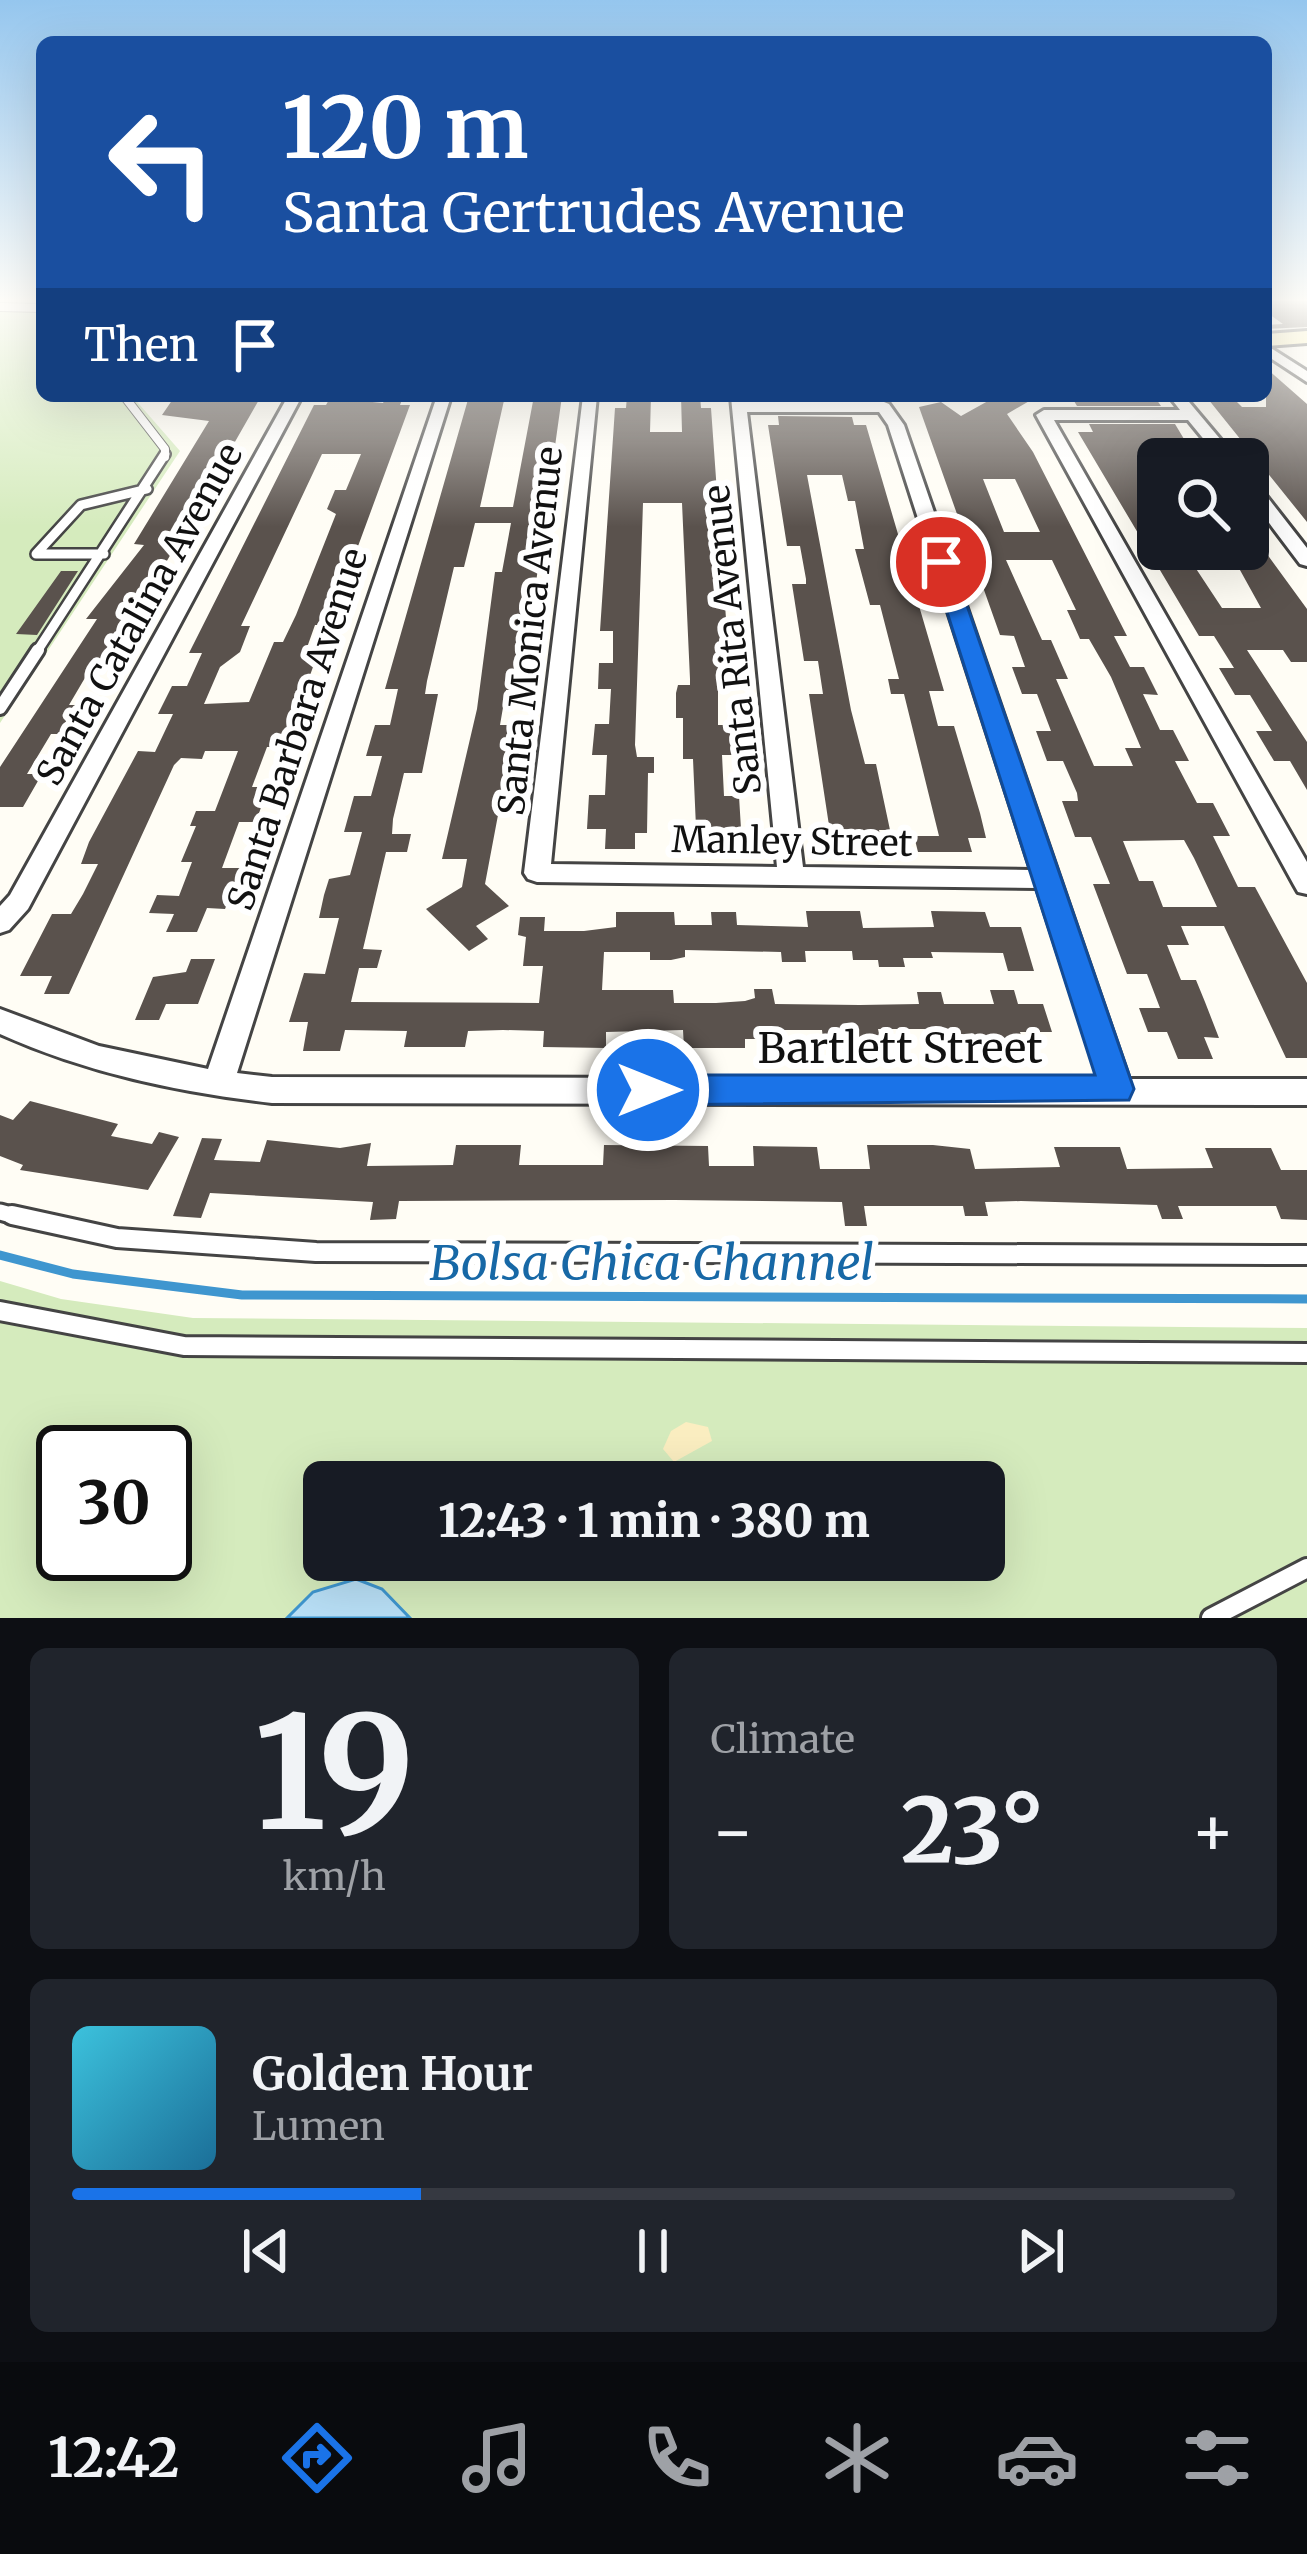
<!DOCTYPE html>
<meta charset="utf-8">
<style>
body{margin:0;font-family:Merriweather,serif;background:#20242c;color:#f1f3f6;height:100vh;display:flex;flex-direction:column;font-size:45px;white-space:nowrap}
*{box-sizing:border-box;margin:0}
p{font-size:39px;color:#9ea1a6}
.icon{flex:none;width:66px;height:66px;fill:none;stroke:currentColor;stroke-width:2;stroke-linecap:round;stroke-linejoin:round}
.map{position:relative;height:1618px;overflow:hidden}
.panel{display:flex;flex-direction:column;gap:30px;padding:30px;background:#0d0f14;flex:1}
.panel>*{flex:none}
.top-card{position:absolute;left:36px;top:36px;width:1236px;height:366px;border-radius:18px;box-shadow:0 12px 48px #0002;background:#1a4fa0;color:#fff;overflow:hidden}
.controls{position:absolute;left:1137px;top:438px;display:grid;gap:24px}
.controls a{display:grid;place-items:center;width:132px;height:132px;border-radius:18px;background:#171b24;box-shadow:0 12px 48px #0002;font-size:60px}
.speed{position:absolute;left:36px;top:1425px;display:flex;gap:24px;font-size:60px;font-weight:700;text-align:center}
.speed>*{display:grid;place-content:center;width:156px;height:156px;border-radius:50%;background:#171b24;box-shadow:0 12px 48px #0002;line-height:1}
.speed .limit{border:6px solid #111;border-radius:18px;background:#fff;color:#111}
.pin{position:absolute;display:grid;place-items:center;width:102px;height:102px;color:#fff;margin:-51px;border:6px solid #fff;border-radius:50%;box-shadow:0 3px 12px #0007}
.me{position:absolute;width:132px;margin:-66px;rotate:90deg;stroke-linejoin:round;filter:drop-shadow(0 0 9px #0008)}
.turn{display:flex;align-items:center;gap:42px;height:252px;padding:0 48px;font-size:54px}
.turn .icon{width:156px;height:156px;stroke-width:2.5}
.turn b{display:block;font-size:84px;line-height:102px}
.then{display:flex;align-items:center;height:114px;padding:0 48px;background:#0003;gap:24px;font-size:45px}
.big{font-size:90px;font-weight:800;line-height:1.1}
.panel .widget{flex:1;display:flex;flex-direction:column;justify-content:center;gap:18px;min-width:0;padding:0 42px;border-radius:18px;background:#20242c}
.panel .dial{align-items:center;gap:0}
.dial b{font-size:156px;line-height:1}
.song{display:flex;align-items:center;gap:36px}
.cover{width:144px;height:144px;border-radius:18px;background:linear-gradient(135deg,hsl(190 70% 55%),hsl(200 70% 35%))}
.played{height:12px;border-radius:6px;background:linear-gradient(90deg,#1a73e8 30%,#363941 30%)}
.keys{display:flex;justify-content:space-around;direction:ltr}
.heat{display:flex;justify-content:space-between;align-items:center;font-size:66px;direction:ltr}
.panel .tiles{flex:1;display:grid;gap:30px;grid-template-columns:1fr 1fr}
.widget:last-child{grid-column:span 2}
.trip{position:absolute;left:303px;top:1461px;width:702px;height:120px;border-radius:18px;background:#171b24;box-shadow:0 12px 48px #0002;font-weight:800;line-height:120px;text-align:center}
.tabs{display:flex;height:192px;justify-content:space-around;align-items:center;background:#090b0e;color:#9ea1a6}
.tabs .icon{width:84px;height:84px}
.tabs .current{color:#1a73e8}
.tabs b{font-size:54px;color:#f1f3f6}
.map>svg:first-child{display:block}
.green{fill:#d5ebbd;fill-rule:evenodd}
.sand{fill:#fbeec1}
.water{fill:#b9e0f7;stroke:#3f96cf;stroke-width:3}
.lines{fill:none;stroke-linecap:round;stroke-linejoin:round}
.stream{stroke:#3f96cf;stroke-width:9}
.building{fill:#5a524d;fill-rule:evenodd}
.lane-far4-casing{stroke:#444;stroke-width:10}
.lane-far3-casing{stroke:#444;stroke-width:14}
.lane-far2-casing{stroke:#444;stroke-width:18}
.lane-far1-casing{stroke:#444;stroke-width:21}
.lane-casing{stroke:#444;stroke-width:24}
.street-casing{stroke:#444;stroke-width:6}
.secondary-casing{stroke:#333;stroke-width:6}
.lane-far4{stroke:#fff;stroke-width:8}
.lane-far3{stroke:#fff;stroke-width:9}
.lane-far2{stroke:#fff;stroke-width:12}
.lane-far1{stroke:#fff;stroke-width:15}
.lane{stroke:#fff;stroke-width:18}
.street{fill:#fff;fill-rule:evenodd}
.secondary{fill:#fff6b0;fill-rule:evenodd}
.route{fill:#1a73e8;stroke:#114b97;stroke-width:3}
.labels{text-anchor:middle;stroke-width:12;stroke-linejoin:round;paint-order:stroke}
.street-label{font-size:36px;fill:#111;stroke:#fff}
.near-street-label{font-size:42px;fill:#111;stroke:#fff}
.near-water-label{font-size:48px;font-style:italic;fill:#1768a6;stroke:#fff}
</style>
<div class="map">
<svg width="1307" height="1618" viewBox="0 0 1307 1618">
<rect width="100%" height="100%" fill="#fffdf5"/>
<path class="green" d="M0,306L42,307V396H132L180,451L0,723Z
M0,1281L61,1299L193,1318L1307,1328V1618H0ZM63,1452H165V1554H63ZM324,1482H984V1560H324Z"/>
<path class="sand" d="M686,1422L708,1427L712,1441L674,1462L663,1449L671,1431Z"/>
<path class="water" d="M356,1579L382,1589L410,1618H287L313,1592Z"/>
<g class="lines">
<path class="stream" d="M0,1255L73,1274L242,1295L1307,1299"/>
</g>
<path class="building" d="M1266,301H1307V327L1266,329V325L1283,324L1266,312Z
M1266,368L1307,404V522L1208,399H1234L1242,407H1266Z
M175,396L260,398L104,671H89L69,705H83L67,734H51L27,774H42L23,807H0V767L97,619H86L144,545L134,544L209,421L162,415Z
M469,396H505L480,507H513L534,396H562L521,690H506L500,725H515L485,884L509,906L476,926L488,939L469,951L426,909L462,887L467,859H442L477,709L495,572H502L511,523H475L464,567H454L427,681L425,694H438L422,773H404L393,819L392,834H411L407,852H386L363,949L382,950L377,968H359L351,1002L539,1003L543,966H523L526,937L518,935L520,917H545L544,931H584L616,927V912H674L675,925H712L711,912H736L737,925L808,927L806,911H860L863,928L934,927L931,911L985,912L990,927H1021L1034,971H1008L1003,953L931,952L933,958H903L905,967H879L878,960H853L852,951H805L806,962H782L781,952L685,950V957L671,960H650V952H604L602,990H673L674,1003H716L745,1001L755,998L754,989H772L775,1004L860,1005L919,1004L917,992H941L944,1004H994L990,990H1014L1018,1004H1043L1052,1032H1020L1025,1050L962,1048L958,1033L924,1029H878L882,1049L824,1048L822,1030H778L779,1039H745V1048H684L683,1030L606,1032V1048L543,1047L544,1031L503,1030L468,1031L465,1047H404L407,1031L345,1030L340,1051H303L308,1022H289L304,973L325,974L339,918H319L324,895L329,879L350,875L362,832H344L354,796H371L382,756H366L375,725H390L398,689H385Z
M627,396H651L650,432H682L681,396H700L701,408H711L731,689H718V725H734L736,755H722L724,796H739L741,829H730L731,848L726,850H697L693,759H683V718H676V693L678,685H690V679L682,503H643L635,745L637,757H654V773H648L647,833H635V849H605L606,829H587L589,795H605L607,755H592L595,724H609L611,689H598L599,663H613V631H600L615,408H626Z
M997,396H1038L1007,414L1033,452L1127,636H1114L1130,667H1144L1158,695L1143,694L1160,730H1173L1189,761H1175L1197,803H1213L1230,836H1213L1238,887H1255L1307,983V1058H1286L1224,926H1181L1189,945H1167L1181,980H1196L1205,1002L1219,1038L1204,1037L1213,1059H1178L1167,1032H1148L1139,1008H1160L1147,974H1127L1093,884H1110L1091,837H1075L1062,801H1078L1077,793L1063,761H1047L1036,731H1051L1037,694H1022L1012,667H1025L1014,636L1000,635L919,407L941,402L961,416ZM983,479H1015L1040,532H1004ZM1006,560H1052L1076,610H1067L1080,639H1089L1111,677L1141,748H1125L1133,766H1094L1056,679H1068L1051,640H1042ZM1184,840L1194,858L1217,907H1163L1153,881H1139L1123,841Z
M1071,396H1154L1161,406H1077Z
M386,397H403L400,405H410L329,625H315L304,656H317L284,747H267L252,787H268L256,822H239L222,868H241L225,909L207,908L197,932H166L174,914L149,913L157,895L179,896L192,862H181L196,826H190L196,811H215L238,751H205L202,759L181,758L174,765L69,994H44L52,976H20L52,914H71L83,894L98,864H81L89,842L138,751L155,752L173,714H158L172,686H187L202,653H189L314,405H326L330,398L383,403ZM322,454H361L346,490H335L327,509L336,514L296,615L283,642H274L249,702L204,704L220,667L240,652L250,626H241Z
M778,416L852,417L854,425H866L944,691H929L938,726H954L980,813L986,838H968L972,852H918L914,836H939L904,694H891L888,679H899L880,605H870L855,549H864L855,501H848L842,475H807L851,710L865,764H876L890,830H879L883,853H852L848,832H830L809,694H823L818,661H804L792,584H806V579L800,546H787L768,425H779Z
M1089,424H1175L1196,459H1142L1158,489V549L1185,552L1222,608H1261L1230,552H1248V528L1307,609V662H1291L1283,650H1247L1307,742V790L1290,761H1274L1256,731H1272L1250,695H1235L1219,668H1234L1214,636H1199L1170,587L1078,432H1093Z
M61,571H78L37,635L16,634Z
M191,959H215L198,1004H166L159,1020H135L153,977L186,972Z
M30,1101L118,1124L111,1136L152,1144L159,1132L179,1137L148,1190L20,1170L23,1165L0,1156V1115L13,1120Z
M202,1138L222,1139L214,1160L260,1162L267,1140L340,1148L371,1143L367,1166L453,1165L456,1145H521L519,1165H603L604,1145L708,1146L709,1166H754L753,1146L817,1147L820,1169H870L867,1145H933L970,1149L975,1169L1060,1167L1054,1147H1120L1127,1169L1213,1168L1205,1148H1271L1281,1170H1307V1220L1281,1219L1276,1206H1178L1183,1219H1162L1157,1205L1021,1201L985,1202L988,1216H965L963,1206H864L867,1226H845L842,1202L675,1200L399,1201L396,1219L370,1220L373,1202L210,1193L201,1218L173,1216Z"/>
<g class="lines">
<g class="lane-far4-casing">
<path id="lane-far4" d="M0,307L42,308
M124,396L165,449V457"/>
</g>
<g class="lane-far3-casing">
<path id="lane-far3" d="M104,554H36L81,505L147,489
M36,653L165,454"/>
</g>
<g class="lane-far2-casing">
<path id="lane-far2" d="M0,708L38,650"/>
</g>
<g class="lane-far1-casing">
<path id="lane-far1" d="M0,1212L22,1218"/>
</g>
<g class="lane-casing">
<path id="lane" d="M12,1215L117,1238L316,1252L1307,1255
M0,1311L184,1346L1307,1353
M1211,1618L1307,1568"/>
</g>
<g class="street-casing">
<path id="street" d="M1266,345L1307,371V382L1266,355Z
M288,396H302L28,909L9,930L0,933V906L10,895Z
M437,396H451L237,1073L272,1077L1099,1079L1037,888L537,882L528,879L524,873L583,396H597L551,864L777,867L731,397L745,396L746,402H884L889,404L904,425L1129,1079H1307V1105L272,1103C178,1092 87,1073 0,1034V1009L99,1046L208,1069ZM747,412H879L888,425L1031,870L803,867Z
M1169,396H1184L1237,459H1220L1188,420H1054L1307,862V894L1298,892L1294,885L1036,415L1044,410H1180Z
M1248,479L1254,480L1307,548V566L1300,564L1248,495Z"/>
</g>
<g class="secondary-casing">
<path id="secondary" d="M1307,331V343L1266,346V334Z"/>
</g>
<use href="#lane-far4" class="lane-far4"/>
<use href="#lane-far3" class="lane-far3"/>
<use href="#lane-far2" class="lane-far2"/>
<use href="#lane-far1" class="lane-far1"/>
<use href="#lane" class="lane"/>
<use href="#street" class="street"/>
<use href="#secondary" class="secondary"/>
</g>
<linearGradient id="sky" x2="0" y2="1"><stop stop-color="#95c6ee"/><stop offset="0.57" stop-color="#fffefa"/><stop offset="1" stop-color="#fffefa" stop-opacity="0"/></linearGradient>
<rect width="1307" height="527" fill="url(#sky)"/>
<path class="route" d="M941,555L952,562L1134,1089L1129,1100L648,1105L636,1100L631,1090L636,1079L648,1075H1095L931,562Z"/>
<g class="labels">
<g class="street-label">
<text transform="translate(139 614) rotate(-61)" y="13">Santa Catalina Avenue</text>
<text transform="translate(530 631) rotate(-84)" y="13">Santa Monica Avenue</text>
<text transform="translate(732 640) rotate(-96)" y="13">Santa Rita Avenue</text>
<text transform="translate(297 729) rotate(-72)" y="13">Santa Barbara Avenue</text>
<text transform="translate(792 841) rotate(1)" y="13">Manley Street</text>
</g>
<g class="near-street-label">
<text x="900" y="1063">Bartlett Street</text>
</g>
<g class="near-water-label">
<text x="652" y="1280">Bolsa Chica Channel</text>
</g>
</g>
</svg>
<div class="controls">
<a><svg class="icon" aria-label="search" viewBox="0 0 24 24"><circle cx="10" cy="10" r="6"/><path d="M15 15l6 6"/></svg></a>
</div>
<div class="speed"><div class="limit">30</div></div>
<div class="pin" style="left:941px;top:562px;background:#d93025"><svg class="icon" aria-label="arrive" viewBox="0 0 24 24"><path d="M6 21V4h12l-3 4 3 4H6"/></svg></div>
<svg class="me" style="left:648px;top:1090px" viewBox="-20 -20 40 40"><circle r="17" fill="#1a73e8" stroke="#fff" stroke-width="3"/><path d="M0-11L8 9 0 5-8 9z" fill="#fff"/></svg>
<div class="trip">12:43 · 1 min · 380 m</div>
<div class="top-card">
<div class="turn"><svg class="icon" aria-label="left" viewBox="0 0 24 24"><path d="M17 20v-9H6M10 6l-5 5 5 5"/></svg><div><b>120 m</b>Santa Gertrudes Avenue</div></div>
<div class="then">Then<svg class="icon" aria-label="arrive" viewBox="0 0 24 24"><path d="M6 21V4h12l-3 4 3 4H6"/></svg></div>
</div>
</div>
<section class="panel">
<div class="tiles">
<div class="widget dial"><b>19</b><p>km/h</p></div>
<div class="widget"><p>Climate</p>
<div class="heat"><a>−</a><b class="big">23°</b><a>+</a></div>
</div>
<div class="widget">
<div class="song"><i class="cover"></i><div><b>Golden Hour</b><p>Lumen</p></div></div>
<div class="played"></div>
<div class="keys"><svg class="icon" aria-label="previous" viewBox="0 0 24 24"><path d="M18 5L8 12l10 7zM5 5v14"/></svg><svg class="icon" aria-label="pause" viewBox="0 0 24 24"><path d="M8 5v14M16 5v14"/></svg><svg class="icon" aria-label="next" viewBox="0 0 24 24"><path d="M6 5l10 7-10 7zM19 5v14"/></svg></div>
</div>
</div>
</section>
<nav class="tabs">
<b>12:42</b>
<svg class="icon current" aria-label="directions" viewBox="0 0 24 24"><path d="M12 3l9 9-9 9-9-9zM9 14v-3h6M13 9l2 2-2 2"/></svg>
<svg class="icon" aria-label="music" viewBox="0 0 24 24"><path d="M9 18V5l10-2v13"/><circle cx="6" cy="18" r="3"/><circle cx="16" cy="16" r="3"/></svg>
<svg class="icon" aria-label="phone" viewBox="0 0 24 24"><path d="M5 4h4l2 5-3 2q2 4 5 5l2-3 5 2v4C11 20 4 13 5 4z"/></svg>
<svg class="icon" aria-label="climate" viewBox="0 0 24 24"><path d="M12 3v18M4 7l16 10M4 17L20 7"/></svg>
<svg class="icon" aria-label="car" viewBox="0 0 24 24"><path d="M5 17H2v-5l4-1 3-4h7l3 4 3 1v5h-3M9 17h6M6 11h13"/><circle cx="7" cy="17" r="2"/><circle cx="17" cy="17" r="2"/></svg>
<svg class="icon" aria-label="filters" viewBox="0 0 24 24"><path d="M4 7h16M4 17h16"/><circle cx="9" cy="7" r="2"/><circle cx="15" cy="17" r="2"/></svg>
</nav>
